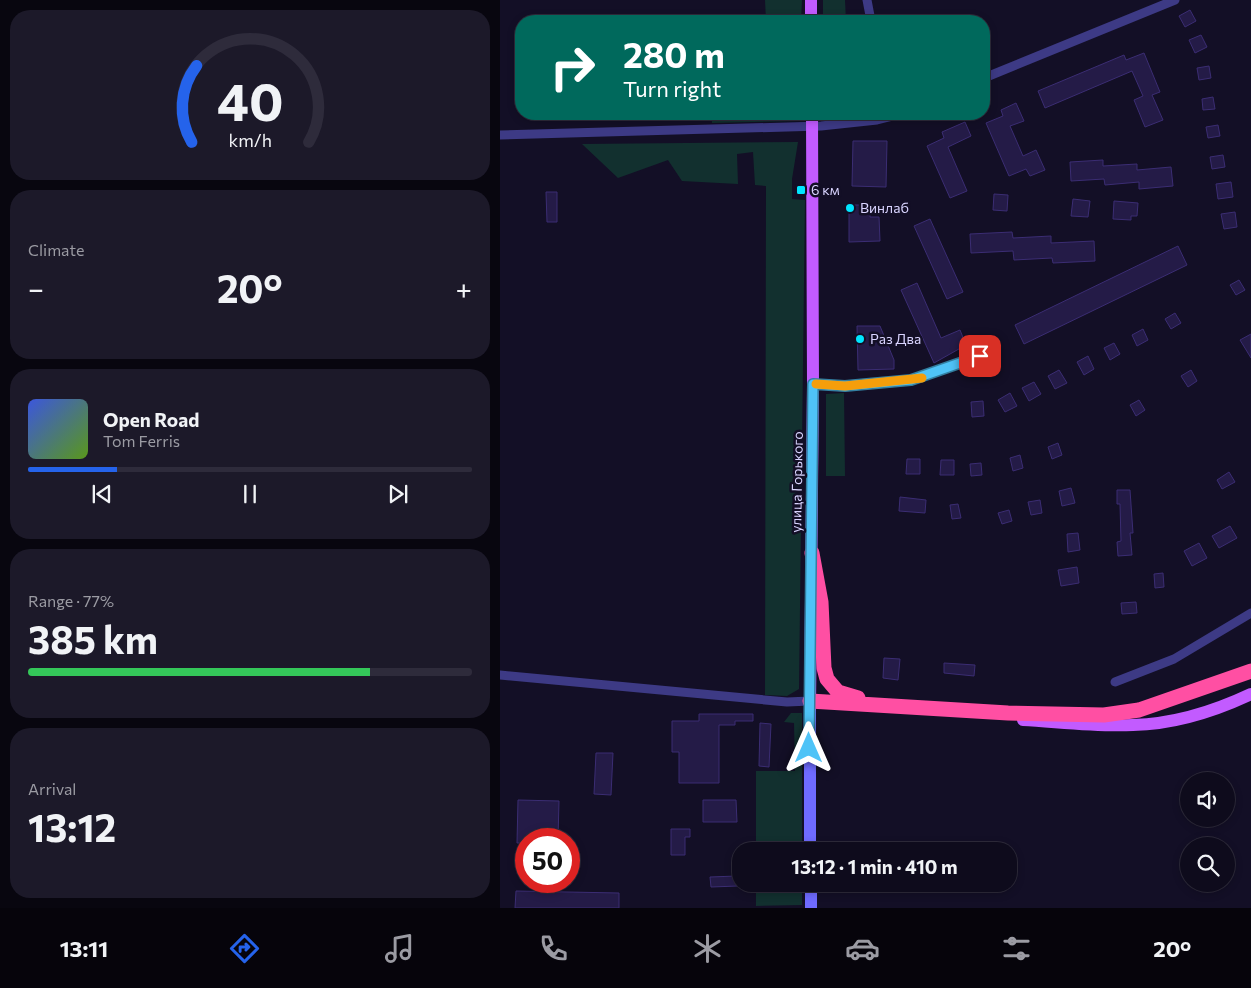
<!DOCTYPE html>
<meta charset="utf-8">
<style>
body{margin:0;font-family:Commissioner,sans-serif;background:#1c1929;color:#f1f3f6;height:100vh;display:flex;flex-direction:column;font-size:19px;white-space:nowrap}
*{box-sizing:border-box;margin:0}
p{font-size:16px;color:#9b9ba3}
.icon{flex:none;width:28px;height:28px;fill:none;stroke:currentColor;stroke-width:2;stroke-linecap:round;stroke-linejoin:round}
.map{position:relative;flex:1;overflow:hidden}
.details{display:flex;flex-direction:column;gap:10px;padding:10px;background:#08060f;width:500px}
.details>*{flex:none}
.banner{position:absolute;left:15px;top:15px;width:475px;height:105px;border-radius:20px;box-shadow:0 2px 8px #0003,0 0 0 1px #2e2b3b;background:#00695c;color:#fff;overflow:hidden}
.fabs{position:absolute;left:680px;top:772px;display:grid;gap:10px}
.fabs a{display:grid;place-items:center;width:55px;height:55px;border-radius:50%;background:#0e0b1c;box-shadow:0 2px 8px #0003,0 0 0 1px #2e2b3b;font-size:25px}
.speed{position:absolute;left:15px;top:828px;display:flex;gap:10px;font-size:25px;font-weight:700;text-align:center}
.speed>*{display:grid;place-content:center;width:65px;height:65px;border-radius:50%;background:#0e0b1c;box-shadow:0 2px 8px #0003,0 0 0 1px #2e2b3b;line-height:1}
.speed .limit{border:8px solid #d22;background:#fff;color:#111}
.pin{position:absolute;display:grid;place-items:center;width:42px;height:42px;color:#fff;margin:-21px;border-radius:10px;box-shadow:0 2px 8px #0006}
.me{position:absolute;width:55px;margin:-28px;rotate:0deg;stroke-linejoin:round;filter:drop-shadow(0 0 4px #0008)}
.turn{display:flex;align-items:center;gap:18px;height:105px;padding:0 25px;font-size:22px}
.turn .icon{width:65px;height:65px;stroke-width:2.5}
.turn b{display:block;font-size:35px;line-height:42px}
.big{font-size:38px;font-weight:700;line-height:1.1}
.details .tile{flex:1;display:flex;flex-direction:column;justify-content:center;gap:8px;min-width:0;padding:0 18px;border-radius:20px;background:#1c1929}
.details .dial{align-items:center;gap:0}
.dial svg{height:130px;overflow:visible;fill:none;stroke:#2e2b3b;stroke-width:7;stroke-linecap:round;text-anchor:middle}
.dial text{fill:#f1f3f6;stroke:none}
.song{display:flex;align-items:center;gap:15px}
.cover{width:60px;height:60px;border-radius:8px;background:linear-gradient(135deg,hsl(230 70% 55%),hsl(90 70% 35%))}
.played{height:5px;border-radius:2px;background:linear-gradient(90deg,#2563eb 20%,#2e2b3b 20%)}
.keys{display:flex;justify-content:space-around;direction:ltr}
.heat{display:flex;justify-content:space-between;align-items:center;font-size:28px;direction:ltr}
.charge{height:8px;border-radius:4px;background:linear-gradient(90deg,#34c759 77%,#2e2b3b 0)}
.trip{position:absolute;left:232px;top:842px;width:285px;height:50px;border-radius:20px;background:#0e0b1c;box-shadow:0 2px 8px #0003,0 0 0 1px #2e2b3b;font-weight:700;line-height:50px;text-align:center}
.tabs{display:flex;height:80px;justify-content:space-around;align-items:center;background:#06040b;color:#9b9ba3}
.tabs .icon{width:35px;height:35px}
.tabs .active{color:#2563eb}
.tabs b{font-size:22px;color:#f1f3f6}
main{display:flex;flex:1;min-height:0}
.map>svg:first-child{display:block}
.green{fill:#12302f}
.building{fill:#241b47;stroke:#3b2d73}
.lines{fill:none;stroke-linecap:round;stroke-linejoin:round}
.street{stroke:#3d3a85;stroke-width:9}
.secondary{stroke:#6f6bff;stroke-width:12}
.primary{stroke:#c25bff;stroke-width:12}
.highway{stroke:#ff4fa3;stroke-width:15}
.route-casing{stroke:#337fa1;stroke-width:12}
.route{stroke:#4fc3f7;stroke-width:9}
.slow{stroke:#f59e0b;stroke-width:9}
.poi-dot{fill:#00e5ff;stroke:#130f26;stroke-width:2}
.labels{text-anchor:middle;stroke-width:5;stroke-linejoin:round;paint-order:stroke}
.poi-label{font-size:14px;fill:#d9d4ff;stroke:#130f26;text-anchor:start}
.street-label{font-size:14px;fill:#d9d4ff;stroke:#130f26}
</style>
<main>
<section class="details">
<div class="tile dial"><svg viewBox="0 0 100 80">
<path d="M14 69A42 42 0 1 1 86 69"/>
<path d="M14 69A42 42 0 0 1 17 22" stroke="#2563eb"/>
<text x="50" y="56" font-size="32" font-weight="700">40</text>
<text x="50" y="72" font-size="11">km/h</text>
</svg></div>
<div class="tile"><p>Climate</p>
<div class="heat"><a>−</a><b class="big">20°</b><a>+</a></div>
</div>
<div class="tile">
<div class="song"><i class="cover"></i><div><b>Open Road</b><p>Tom Ferris</p></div></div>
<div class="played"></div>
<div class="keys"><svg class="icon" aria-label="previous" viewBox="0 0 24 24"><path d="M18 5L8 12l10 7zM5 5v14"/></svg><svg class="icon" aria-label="pause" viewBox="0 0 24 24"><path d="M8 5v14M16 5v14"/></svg><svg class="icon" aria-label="next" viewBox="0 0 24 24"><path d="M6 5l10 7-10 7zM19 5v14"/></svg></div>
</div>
<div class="tile"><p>Range · 77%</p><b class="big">385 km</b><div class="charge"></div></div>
<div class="tile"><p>Arrival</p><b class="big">13:12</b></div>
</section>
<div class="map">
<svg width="751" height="908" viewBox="0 0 751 908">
<rect width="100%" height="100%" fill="#130f26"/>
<path class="green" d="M265,0H302L301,21H266Z
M323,0H345L346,21H323Z
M212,114H300V121L212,123Z
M298,142L292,179V199L305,200L299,689L287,696L265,695L266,186L255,185L253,152L237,154L238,184L182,181L168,160L118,178L82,144Z
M344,393L345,476H326V394Z
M291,713H302V851H256V771H295L294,723L284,722Z
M256,884H302V905L256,906Z"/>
<path class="building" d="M690,10L696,21L685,27L679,16Z
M701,35L707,47L695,53L689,40Z
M644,53L660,92L652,95L663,120L645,127L634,100L643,96L632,71L545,108L538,91L624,55L626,60Z
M709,66L711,78L699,80L697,68Z
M713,97L715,109L703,110L702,99Z
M516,103L524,121L510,126L523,156L536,150L545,170L530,176L526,169L509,176L486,123L503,116L501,110Z
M465,122L471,136L448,147L467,191L450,198L427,146L444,138L442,132Z
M718,125L720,136L708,138L706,127Z
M353,141H387L386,187L352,186Z
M723,155L725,167L712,169L710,157Z
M603,160V166L637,164V170L671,167L673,186L639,189V182L605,185L604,179L571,181L570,162Z
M731,182L733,197L718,199L716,184Z
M46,192H57V222H47Z
M494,194L508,195L507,211L493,210Z
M573,199L590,201L588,217L571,216Z
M614,201L638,203L637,216H631V220L613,219Z
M349,205H370V217H379L380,241L349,242Z
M735,212L737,227L724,229L721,214Z
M430,219L463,292L447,299L414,226Z
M512,232L513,238L551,236V243L594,241L595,261L553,263L552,258L514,260L513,251L471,253L470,234Z
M678,246L687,265L524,344L515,325Z
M739,280L745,290L736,295L730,285Z
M417,283L441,338L460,330L466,345L434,363L401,290Z
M675,313L681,323L671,329L665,319Z
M357,326H380L394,360V369L358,370Z
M643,329L648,340L637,346L632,335Z
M751,334V358L740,340Z
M614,343L620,354L610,360L604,348Z
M588,356L594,369L584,375L577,362Z
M559,370L567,383L555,389L548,376Z
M691,370L697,381L688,387L681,376Z
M534,382L541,394L529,401L522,388Z
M510,393L517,406L505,412L498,400Z
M639,400L645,410L636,416L630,405Z
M483,401L484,416L472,417L471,402Z
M558,443L562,455L552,459L548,447Z
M520,455L523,468L513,471L510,458Z
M407,459H420V474H406Z
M441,460H454V475H440Z
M481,463L482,475L471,476L470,464Z
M729,472L735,482L722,489L717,480Z
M571,488L575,503L562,506L559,491Z
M617,490H630L633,533H630L632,555L618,556L617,542L621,541L620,504H617Z
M400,497L426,500L425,513L399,511Z
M540,500L542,513L531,515L528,502Z
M458,504L461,518L452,519L450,505Z
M509,510L512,521L502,524L498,513Z
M730,526L737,538L719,548L712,536Z
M578,533L580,550L568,552L567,534Z
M699,543L707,558L692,566L684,551Z
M577,567L579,583L561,586L558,570Z
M663,573L664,587L655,588L654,574Z
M636,602L637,613L622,614L621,603Z
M384,658L400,659L398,680L383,678Z
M444,663L475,665L474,676L444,673Z
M199,714H253V721H235V725H219V783H179V752H172V721H199Z
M260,723L271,724L269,767L259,766Z
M96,753H113L111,795L94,794Z
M18,800L59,801L58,839H26V843H17Z
M203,800H236L237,822H203Z
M171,829H190V837H185V855H171Z
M237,876L238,886L211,887L210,877Z
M16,891L119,893V908H15Z"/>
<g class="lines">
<path class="street" d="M367,0L371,21
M484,78L675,0
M0,135L321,126L377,120L401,114
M313,384L345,386L411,380L480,355
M0,675L287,702L310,701
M615,682L674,659L751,613"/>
<path class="secondary" d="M310,708V851
M311,884V908"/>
<path class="primary" d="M311,0V21
M310,708L313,384L312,114
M523,720C559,722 597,727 633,725C673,724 715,711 751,694"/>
<path class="highway" d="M312,553L321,602L324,668L327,679L338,692L358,698
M310,701L508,713L604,715L639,710L751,671"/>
</g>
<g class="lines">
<g class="route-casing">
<path id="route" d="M309,748L313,384L345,386L411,380L480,356"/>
</g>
<use href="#route" class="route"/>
<path class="slow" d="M316,384L345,386L422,378"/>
</g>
<g class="poi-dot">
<rect x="296" y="185" width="10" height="10" rx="2.5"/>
<circle cx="350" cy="208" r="5"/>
<circle cx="360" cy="339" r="5"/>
</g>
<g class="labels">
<g class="poi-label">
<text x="311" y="195">6 км</text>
<text x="360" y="213">Винлаб</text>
<text x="370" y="344">Раз Два</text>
</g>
<g class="street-label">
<text transform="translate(297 482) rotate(-89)" y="5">улица Горького</text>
</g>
</g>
</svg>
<div class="fabs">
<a><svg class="icon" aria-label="sound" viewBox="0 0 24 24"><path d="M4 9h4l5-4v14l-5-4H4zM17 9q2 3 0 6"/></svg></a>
<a><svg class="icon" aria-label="search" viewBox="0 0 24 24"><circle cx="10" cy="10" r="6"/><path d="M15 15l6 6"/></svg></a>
</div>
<div class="speed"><div class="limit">50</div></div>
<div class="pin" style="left:480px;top:356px;background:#d93025"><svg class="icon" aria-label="arrive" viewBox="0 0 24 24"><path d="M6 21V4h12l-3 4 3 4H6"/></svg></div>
<svg class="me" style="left:309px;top:748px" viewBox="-20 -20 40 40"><path d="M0-17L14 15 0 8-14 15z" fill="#4fc3f7" stroke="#fff" stroke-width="4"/></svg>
<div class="trip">13:12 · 1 min · 410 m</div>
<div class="banner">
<div class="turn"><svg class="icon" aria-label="right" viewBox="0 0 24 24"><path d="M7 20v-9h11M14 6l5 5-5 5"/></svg><div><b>280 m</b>Turn right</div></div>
</div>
</div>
</main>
<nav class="tabs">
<b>13:11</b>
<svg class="icon active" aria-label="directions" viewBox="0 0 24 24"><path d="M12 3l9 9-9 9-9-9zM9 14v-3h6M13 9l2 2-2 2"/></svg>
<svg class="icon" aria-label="music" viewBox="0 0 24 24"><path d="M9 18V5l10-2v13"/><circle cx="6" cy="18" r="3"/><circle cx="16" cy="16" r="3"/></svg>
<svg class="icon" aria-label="phone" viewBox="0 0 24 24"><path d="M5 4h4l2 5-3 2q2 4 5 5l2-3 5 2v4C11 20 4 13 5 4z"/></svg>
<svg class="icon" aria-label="climate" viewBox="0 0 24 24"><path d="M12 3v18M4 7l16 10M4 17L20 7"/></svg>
<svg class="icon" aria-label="car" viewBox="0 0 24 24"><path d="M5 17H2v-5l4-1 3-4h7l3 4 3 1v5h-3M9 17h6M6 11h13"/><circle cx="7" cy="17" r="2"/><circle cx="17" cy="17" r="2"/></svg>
<svg class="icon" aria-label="filters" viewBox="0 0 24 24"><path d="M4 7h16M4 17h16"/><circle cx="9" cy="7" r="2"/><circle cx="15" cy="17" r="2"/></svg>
<b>20°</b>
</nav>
